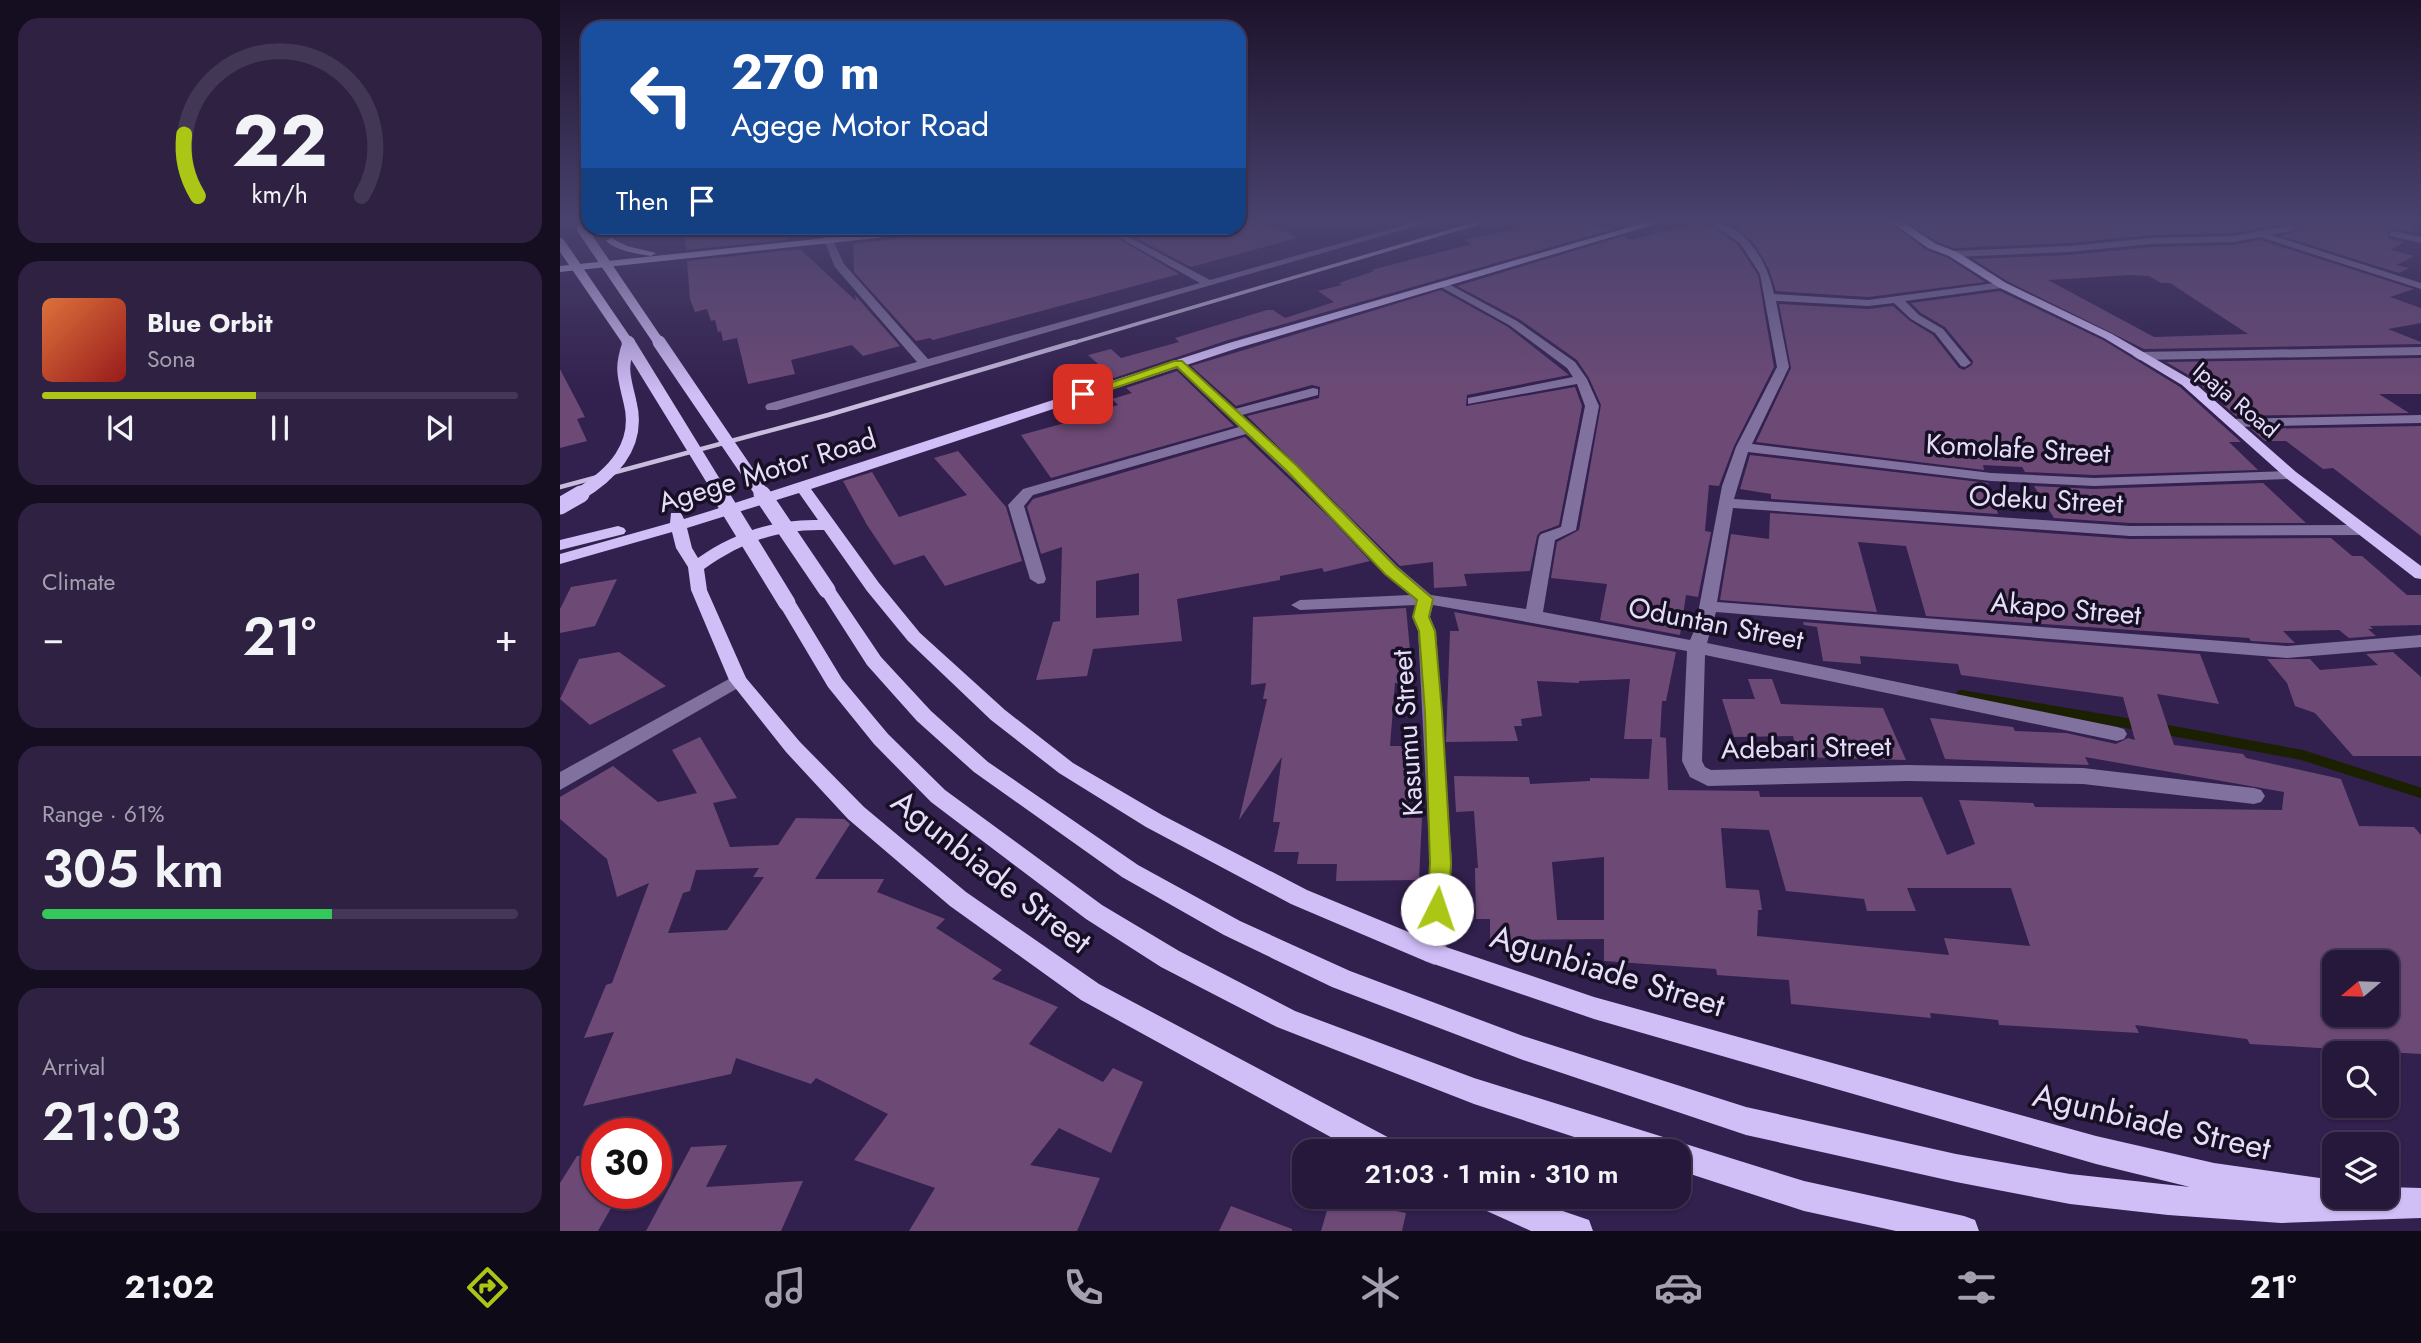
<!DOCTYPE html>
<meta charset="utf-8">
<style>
body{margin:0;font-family:Jost,sans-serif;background:#2e2142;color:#f1f3f6;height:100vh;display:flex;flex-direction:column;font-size:26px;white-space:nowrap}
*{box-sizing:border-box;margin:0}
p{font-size:23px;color:#a4a0af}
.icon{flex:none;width:38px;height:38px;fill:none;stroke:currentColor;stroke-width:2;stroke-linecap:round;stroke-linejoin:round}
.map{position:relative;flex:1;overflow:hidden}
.sheet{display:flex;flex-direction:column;gap:18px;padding:18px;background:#150d20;width:560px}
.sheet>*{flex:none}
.guide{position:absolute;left:21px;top:21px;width:665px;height:214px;border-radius:21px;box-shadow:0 2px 5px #0004,0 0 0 2px #423754;background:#1a4fa0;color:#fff;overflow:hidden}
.needle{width:46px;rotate:251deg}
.buttons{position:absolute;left:1762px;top:950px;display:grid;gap:14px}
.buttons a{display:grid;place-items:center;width:77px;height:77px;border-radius:14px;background:#26183a;box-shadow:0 2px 5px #0004,0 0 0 2px #423754;font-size:35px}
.speed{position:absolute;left:21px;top:1118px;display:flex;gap:14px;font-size:35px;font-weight:700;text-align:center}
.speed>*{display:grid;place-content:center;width:91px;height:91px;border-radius:50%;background:#26183a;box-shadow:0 2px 5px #0004,0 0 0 2px #423754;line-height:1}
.speed .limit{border:10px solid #d22;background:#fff;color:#111}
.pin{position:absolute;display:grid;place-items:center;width:60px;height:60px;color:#fff;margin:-30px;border-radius:14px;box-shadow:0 4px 10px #0006}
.me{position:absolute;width:77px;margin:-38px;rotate:4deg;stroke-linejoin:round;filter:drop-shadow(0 0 5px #0008)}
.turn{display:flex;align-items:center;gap:24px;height:147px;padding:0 35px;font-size:32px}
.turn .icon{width:91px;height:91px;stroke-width:2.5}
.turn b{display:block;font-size:49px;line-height:60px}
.then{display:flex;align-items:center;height:66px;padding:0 35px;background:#0003;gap:14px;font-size:26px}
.big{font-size:52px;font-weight:600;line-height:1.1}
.sheet .card{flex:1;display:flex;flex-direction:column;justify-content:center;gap:10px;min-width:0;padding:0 24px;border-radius:21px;background:#2e2142}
.sheet .dial{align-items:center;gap:0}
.dial svg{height:182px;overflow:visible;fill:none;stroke:#423754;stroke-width:7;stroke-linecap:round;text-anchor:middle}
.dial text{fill:#f1f3f6;stroke:none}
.song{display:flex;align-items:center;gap:21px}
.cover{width:84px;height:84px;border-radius:10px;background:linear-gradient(135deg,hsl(20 70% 55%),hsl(0 70% 35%))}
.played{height:7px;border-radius:4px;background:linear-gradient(90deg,#abc615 45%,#423754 45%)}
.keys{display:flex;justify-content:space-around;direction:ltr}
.heat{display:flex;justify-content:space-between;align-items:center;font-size:38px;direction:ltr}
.charge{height:10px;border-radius:5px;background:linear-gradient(90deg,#34c759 61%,#423754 0)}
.trip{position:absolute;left:732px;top:1139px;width:399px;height:70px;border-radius:21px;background:#26183a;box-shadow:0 2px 5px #0004,0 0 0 2px #423754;font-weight:600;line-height:70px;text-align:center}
.tab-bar{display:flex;height:112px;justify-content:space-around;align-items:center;background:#0f0a17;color:#a4a0af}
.tab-bar .icon{width:49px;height:49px}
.tab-bar .active{color:#abc615}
.tab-bar b{font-size:32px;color:#f1f3f6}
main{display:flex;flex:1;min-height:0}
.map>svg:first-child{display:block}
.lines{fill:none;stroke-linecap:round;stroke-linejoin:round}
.stream{stroke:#1a2000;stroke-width:10}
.building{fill:#6d4a76;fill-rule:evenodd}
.minor{fill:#80719e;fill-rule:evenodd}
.major{fill:#d0bef6;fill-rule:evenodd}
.rail-far1{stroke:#c8bddd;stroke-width:3.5}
.rail{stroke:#c8bddd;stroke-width:4.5}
.major-bridge-far2{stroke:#d0bef6;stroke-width:10}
.major-bridge-far1{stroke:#d0bef6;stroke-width:13}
.major-bridge{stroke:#d0bef6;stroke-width:17}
.route{fill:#abc615;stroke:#6f810e;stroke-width:2}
.labels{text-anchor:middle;stroke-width:7;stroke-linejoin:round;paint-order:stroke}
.far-street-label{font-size:23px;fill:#e6ddfa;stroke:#170f24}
.street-label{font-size:28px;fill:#e6ddfa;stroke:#170f24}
.near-street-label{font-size:33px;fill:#e6ddfa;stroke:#170f24}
</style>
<main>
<section class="sheet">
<div class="card dial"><svg viewBox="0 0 100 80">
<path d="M14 69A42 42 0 1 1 86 69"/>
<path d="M14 69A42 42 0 0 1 8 42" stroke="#abc615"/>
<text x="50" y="56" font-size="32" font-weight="700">22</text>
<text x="50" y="72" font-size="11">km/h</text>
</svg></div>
<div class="card">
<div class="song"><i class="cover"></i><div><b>Blue Orbit</b><p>Sona</p></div></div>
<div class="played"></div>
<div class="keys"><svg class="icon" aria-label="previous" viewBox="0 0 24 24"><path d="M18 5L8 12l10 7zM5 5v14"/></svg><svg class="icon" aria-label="pause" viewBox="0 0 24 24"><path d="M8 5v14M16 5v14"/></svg><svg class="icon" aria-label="next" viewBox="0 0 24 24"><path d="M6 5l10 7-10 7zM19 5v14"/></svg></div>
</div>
<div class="card"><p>Climate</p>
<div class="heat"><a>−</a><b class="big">21°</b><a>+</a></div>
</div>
<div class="card"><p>Range · 61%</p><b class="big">305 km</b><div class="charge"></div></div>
<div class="card"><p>Arrival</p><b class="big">21:03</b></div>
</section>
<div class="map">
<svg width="1861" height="1231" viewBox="0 0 1861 1231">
<rect width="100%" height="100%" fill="#32204e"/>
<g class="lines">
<path class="stream" d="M1401,695L1578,725
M1602,729L1742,755L1861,793"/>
</g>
<path class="building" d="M679,223H706L737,238L631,267L557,228H679Z
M945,223H1034L1050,230L668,340L554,378L528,355L551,349L561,358L619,342L615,338L707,310H713L725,318L774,302L758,291L782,285L779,283L814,271L811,270L912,244L904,240L957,229Z
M1136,223H1148L1178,245L1198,275L1214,367L1174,446L1159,486L1149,485L1145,531L1151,532L1138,597L1126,595L1120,635L1040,620L1047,584L991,578L997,542L1019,530L1041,405L1029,378L1017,360L959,319L897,286L1063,236L1070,240Z
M1165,223H1331L1366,250L1388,258L1425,282L1308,297L1216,291L1209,269L1195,245L1176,227Z
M1348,223H1729L1674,233L1591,235L1509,243L1395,248L1377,242Z
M1733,223H1855L1850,232L1834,228L1827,232L1829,239L1844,242L1831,250L1854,256L1836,265L1849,268L1839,273L1721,236L1739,230Z
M424,228H540L619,274L373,340L370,338L356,341L294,272L293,244Z
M124,232L204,236L224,234L230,239L126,250Z
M1700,240L1854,289L1830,297L1861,308V323L1828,329L1861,342V344L1584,349L1447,281L1413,259L1509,255L1591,247L1674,245ZM1569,275L1589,276L1601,283H1610L1688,334L1594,337L1488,280Z
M240,249L296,301L295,295L340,346L303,356L292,345L231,360L235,374L188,384L177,338L163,341L161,331L158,332L155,320L151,321L147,309L135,312L130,299L127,261Z
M881,290L948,327L1009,375L907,395L906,406L1015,387L1022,406L999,525L980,532L977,536L970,571L904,574L907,586L874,588L873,562L840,566L687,416L759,398L760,387L752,385L676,406L631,366Z
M1440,291L1543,340L1620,387L1681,442H1669L1698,470L1534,475L1465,472L1462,467L1423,465L1424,470L1196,442L1231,368L1219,304L1308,309L1333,306L1350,321L1373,335L1399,368L1404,370L1412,365L1413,361L1385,327L1361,313L1351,303Z
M1861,358V394H1819L1849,413L1676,416L1632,377L1606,362Z
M0,369L25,417L17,419L27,441L0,448Z
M617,371L674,426L491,478L461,435L527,417L525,414L558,405L552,399L572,393L566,388Z
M1861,426V536L1773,468L1763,469L1726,441H1705L1691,429Z
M685,437L770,518L810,561L764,572L762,568L720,576V580L617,599L622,641L533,649L527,676L476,680L493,622L500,621L502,547L481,554L467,507L473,499ZM579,573V615L536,618V581Z
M398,451L446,507L462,561L385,586L364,555L334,565L307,525L283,481L312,472L339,517L407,495L374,458Z
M1190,455L1428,483L1438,514L1211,499V494L1180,489Z
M1703,483L1746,523H1570L1494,518L1474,486L1534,489Z
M1210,513L1570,539L1771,538L1792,556H1802L1847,595H1861V625L1810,626L1813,629H1808L1816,636L1789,638L1779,630L1723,631L1735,643H1727L1691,641L1689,638L1366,616L1346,546L1298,542L1317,612L1160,600L1171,534L1209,539Z
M57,579L35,626L0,633V609L11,587Z
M846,608L850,650H843L845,682L835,683L830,746H847L846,772H849L851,818H862L859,880L776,881L777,864H737L739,852H714L720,822H713L722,757L679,820L707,699H703L706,683L691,685L693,617Z
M894,612L1116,652L1106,701H1102L1100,737L1106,738L1108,790L1199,791L1200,797H1362L1387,855L1415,844L1399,800L1473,803L1475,807L1722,810L1724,792L1525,757L1529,765L1385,759L1370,718L1453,727L1455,731L1506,733L1556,744L1568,738L1575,740L1563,697L1401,675L1398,664L1300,656L1301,664L1263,661L1257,627L1244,625L1243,622L1640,654L1659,704L1597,694L1614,745L1683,754L1686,758L1781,779L1799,826L1854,827L1861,835V1054L1690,1044L1687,1039L1575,1025L1579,1033L1439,1025L1438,1020L1370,1013L1371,1018L1231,1004L1229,980L1157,975L1156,969L1044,961V939L930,940V919H916L915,868H918L914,811L896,812L894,776L969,777L970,784L1030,781V778L1089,779L1092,739H1064L1070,679L1019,681V683L977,681L982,716L961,719L962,726H954L958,741L886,742L890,631H899ZM1161,828L1209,830L1226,891L1304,899L1307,911H1356L1347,888H1451L1470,946L1384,938L1389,955L1197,936L1198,910H1202L1199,890L1166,888ZM1044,857V920H997L992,862ZM1774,962H1827V1015H1774Z
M59,652L106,686L30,725L0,699L19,659Z
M1833,652L1861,677V756H1793L1755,713L1735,706L1727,683L1707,659H1750L1760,670L1818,665L1806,654Z
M1188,679H1212L1221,704L1323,708L1346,760L1238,757L1233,736L1174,737L1162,699H1195Z
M140,737L177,798L153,803L170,847L218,845L236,818L284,819L290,824L255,879H324L317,892L385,919L376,928L442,970L432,979L498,1007L469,1044L543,1082L553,1068L583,1082L551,1153L499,1128L470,1165L540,1178L517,1231H349L375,1188L294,1160L328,1114L256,1078L251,1084L176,1058L171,1074L23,1106L54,1032L24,1038L46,985L52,983L89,883L57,897L47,859L0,819V797L53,766L98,802L137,793L112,750ZM199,868L193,877H204L167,930L108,933L123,893L130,891L136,870Z
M167,1145L146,1187L243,1181L221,1231H86L131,1147Z
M37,1155V1194H59L38,1231H0V1183L17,1156Z
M771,1197L846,1213L842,1231H761Z
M671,1206L732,1229V1231H659Z"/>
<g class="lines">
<path class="minor" d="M852,223H867L217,410H207L205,407L207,404L357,362L275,267L259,228H267L284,264L368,359L640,283L542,228H552L650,280Z
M1150,223C1186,222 1208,264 1214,294L1308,300L1442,282L1447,285L1442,288L1345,301L1359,315L1383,329L1411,363L1405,367L1401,366L1375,333L1351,319L1334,303L1308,306L1216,301L1229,367L1192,444L1431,473L1534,478L1731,471L1738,475L1731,479L1534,486L1431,481L1188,452L1174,499L1570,526L1787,525H1803L1811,530L1803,535L1570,536L1173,508L1157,602L1727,646L1861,635V647L1727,658L1156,612L1147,643L1557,727L1564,729L1567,734L1564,739L1557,741L1145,655L1142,761L1145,767L1151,770L1347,765L1523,768L1694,788L1701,790L1705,796L1701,802L1694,804L1523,784L1347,781L1148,786L1130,777L1122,761L1127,651L873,605L870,617L876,631L892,863L886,954L883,961L874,965L865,961L862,954L870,863L858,631L852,617L856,605L740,610L731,605L740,600L850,595L825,574L772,516L686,434L473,495L464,506L486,579L484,583L478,584L470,579L448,505L463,489L679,427L615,366L613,363L619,359L675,409L753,388L758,389V395L682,415L782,510L837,566L871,595L966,609L979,537L981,534L1001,527L1025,406L1017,384L908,404V398L1013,377L1007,368L949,325L879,286L878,284L883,281L957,321L1015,362L1027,379L1039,406L1016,530L995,540L983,612L1130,640L1135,629L1162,486L1176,447L1217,367L1200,274L1180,243Z
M1732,225L1737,228L1735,230L1711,235L1861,283V289L1700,237L1674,242L1591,244L1509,252L1393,257L1388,254L1393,251L1509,246L1591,238L1674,236Z
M1833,231L1861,237V243L1830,236V232Z
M1861,347V355L1579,360L1573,356L1579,352Z
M1861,415V423L1672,427L1665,423L1672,419Z
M178,674L185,676L187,680L185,684L0,790V772Z"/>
<path class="major" d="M1084,223H1099L678,348L251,489L319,583L360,633L445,710L513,763L602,815L747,890L880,945L1034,997L1536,1136L1654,1163L1774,1180V1197H1827V1187L1861,1188V1218L1721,1223L1608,1215L1510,1204L1396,1182L1186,1135L963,1060L772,987L664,935L562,877L414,772L357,721L307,665L259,590L261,586H273L321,657L371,711L428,762L578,865L680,921L790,971L963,1036L1186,1107L1396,1154L1510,1174L1630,1187L1536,1164L1034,1019L865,961L731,904L586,827L499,773L431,720L348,641L307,591L264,530C218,529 182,542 144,569L147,590L186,678L240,742L304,807L406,892L539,984L837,1142L841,1152H798L521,1000L390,906L288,819L226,752L169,680L131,590L128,567L116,548L112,532L0,564V554L110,523L111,513H121L124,519L150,511L669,343ZM239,493L258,520C214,519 174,533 138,558L132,548L127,528Z
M1333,223H1344L1376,244L1397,252L1446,283L1552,334L1630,379L1736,472L1861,566V579L1855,578L1726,478L1622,385L1544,338L1438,287L1389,256L1368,248Z
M360,228H387L382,231L0,272V266Z
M51,238L67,246L96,253L91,256C75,253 59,252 46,241Z
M58,526L64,528L66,531L64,534L0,550V540Z
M227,598L236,603L282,679L328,734L385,790L542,905L619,951L735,1011L914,1078L1244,1181L1404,1216L1415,1220L1419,1231H1336L1244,1211L1118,1170V1152H1060L914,1104L717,1027L601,967L526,919L371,802L314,744L268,687L218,603Z
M913,1197H962L1029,1220L1033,1231H971L918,1207Z"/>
<path class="rail-far1" d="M509,344L918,223"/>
<path class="rail" d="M0,487L268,415L515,342"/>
<path class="major-bridge-far2" d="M22,229L100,344
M0,243L69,344"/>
<path class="major-bridge-far1" d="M68,342L162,495
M99,342L203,495
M18,495C53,474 81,445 70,402C64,376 60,369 69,343"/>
<path class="major-bridge" d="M160,494L227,603
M202,494L267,590
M0,506L21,494"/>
</g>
<linearGradient id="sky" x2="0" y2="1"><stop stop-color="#1c122b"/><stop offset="0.56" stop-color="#49426e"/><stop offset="1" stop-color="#49426e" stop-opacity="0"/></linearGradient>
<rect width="1861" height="395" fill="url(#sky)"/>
<path class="route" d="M614,361H622L736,465L836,567L873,599L869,617L875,631L882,712L891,863L888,909L885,915L877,918L870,915L867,909L870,863L865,712L859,631L853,617L857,600L825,574L727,471L617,367L528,397L518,394Z"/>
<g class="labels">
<g class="far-street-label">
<text transform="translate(1676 400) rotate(40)" y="8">Ipaja Road</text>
</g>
<g class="street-label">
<text transform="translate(1458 448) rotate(3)" y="10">Komolafe Street</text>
<text transform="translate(207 470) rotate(-17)" y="10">Agege Motor Road</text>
<text transform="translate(1486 499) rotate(3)" y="10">Odeku Street</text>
<text transform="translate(1506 608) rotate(5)" y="10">Akapo Street</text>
<text transform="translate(1156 623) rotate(11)" y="10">Oduntan Street</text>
<text transform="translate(847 733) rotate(-94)" y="10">Kasumu Street</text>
<text transform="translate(1246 747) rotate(-1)" y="10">Adebari Street</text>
</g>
<g class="near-street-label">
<text transform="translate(432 871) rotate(38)" y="12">Agunbiade Street</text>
<text transform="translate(1048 970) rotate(17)" y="12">Agunbiade Street</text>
<text transform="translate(1592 1121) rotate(13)" y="12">Agunbiade Street</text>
</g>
</g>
</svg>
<div class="buttons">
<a><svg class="needle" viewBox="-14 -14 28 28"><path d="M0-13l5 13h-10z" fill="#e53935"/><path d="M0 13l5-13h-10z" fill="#a4a0af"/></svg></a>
<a><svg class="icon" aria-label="search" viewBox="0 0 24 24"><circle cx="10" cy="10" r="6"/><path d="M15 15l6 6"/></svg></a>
<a><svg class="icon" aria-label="layers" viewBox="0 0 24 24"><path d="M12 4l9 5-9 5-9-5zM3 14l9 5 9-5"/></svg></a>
</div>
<div class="speed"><div class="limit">30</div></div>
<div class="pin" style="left:523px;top:394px;background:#d93025"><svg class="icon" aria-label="arrive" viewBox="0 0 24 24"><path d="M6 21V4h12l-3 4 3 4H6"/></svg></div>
<svg class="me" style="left:877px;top:909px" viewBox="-20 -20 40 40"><circle r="19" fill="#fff"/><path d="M0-13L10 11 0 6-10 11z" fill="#abc615"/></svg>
<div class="trip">21:03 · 1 min · 310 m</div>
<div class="guide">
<div class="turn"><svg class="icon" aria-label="left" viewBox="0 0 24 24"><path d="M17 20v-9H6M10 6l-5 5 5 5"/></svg><div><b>270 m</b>Agege Motor Road</div></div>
<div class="then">Then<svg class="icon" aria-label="arrive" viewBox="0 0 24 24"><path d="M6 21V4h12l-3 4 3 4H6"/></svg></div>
</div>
</div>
</main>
<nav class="tab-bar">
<b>21:02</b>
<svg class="icon active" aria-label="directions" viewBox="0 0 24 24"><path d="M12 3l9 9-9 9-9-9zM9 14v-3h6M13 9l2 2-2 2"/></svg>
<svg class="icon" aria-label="music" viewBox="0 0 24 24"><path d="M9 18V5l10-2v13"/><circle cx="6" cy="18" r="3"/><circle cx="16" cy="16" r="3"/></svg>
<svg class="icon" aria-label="phone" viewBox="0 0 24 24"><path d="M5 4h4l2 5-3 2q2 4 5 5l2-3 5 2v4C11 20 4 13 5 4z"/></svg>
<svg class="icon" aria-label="climate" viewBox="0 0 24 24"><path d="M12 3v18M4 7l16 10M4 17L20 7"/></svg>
<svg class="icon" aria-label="car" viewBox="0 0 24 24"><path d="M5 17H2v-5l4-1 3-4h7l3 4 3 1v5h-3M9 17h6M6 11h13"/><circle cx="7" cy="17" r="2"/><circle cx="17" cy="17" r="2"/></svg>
<svg class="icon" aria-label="filters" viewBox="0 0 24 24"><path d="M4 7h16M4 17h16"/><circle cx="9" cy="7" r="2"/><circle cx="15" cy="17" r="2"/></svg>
<b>21°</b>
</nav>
